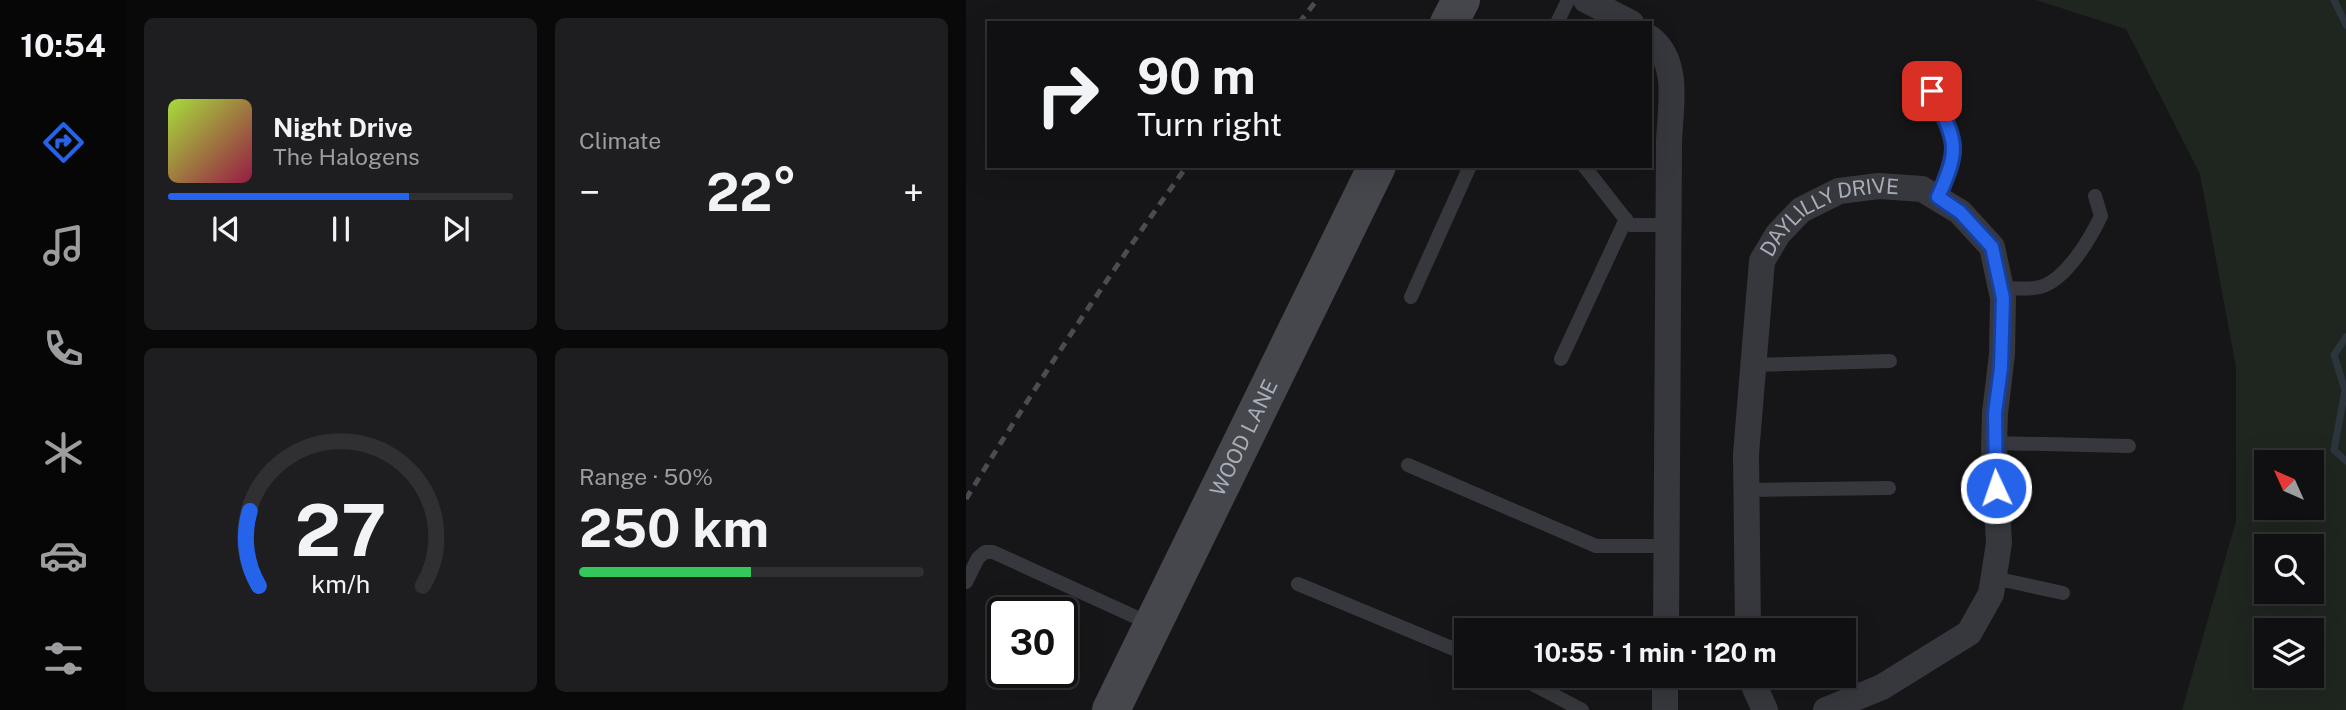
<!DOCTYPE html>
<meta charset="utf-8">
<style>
body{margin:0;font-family:"Public Sans",sans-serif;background:#1e1e20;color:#f1f3f6;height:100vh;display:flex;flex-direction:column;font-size:26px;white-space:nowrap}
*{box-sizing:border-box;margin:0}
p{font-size:23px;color:#9c9d9f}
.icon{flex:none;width:38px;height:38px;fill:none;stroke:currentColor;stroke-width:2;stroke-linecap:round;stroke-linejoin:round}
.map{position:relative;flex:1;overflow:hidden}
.drawer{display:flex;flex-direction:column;gap:18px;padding:18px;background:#09090a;width:840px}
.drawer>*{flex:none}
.banner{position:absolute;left:21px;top:21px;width:665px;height:147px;border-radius:0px;box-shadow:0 7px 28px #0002,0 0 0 2px #303032;background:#101012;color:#f1f3f6;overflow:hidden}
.needle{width:46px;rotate:315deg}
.fabs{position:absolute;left:1288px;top:450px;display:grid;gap:14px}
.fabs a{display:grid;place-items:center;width:70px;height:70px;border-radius:0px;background:#101012;box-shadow:0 7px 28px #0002,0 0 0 2px #303032;font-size:35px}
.speed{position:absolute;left:21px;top:597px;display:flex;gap:14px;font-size:35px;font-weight:700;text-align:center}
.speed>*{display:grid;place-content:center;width:91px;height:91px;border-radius:50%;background:#101012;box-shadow:0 7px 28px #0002,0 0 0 2px #303032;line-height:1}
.speed .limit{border:4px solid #111;border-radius:10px;background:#fff;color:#111}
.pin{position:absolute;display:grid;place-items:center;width:60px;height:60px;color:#fff;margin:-30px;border-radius:14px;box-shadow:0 4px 10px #0006}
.me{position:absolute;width:77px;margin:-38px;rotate:357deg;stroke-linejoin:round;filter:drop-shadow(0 0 5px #0008)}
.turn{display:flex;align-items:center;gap:24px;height:147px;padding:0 35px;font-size:32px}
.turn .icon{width:91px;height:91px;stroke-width:2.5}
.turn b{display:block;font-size:49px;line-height:60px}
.big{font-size:52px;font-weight:700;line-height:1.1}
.drawer .card{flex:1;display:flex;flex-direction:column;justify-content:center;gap:10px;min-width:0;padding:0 24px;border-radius:10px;background:#1e1e20}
.drawer .dial{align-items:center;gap:0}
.dial svg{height:182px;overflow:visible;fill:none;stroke:#303032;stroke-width:7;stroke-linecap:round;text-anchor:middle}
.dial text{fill:#f1f3f6;stroke:none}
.song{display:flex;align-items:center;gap:21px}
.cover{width:84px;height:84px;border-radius:10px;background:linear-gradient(135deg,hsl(80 70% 55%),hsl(340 70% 35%))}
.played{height:7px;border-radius:4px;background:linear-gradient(90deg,#2563eb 70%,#303032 70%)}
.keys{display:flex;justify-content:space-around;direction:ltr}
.heat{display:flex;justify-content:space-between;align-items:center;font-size:38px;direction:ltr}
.charge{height:10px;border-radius:5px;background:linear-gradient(90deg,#34c759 50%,#303032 0)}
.drawer .tiles{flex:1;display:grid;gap:18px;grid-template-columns:repeat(2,1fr)}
.trip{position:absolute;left:488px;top:618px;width:402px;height:70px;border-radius:0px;background:#101012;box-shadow:0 7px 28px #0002,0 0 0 2px #303032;font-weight:700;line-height:70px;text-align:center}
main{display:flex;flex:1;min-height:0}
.tabs{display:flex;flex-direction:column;width:126px;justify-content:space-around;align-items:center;background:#060607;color:#9c9d9f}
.tabs .icon{width:49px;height:49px}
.tabs .selected{color:#2563eb}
.tabs b{font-size:32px;color:#f1f3f6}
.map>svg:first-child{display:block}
.green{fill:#1e261f;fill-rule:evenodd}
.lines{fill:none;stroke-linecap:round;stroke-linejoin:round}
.stream{stroke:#2c353c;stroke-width:7}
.lane{stroke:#37383d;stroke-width:14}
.street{stroke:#37383d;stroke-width:26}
.secondary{stroke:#45474d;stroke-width:38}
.rail{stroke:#4a4c52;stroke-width:5;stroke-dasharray:9 7;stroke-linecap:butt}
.route-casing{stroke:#184099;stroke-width:18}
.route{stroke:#2563eb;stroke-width:12}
.labels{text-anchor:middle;stroke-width:7;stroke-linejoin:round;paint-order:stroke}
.street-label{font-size:21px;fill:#a8adb8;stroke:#111113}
</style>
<main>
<nav class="tabs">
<b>10:54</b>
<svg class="icon selected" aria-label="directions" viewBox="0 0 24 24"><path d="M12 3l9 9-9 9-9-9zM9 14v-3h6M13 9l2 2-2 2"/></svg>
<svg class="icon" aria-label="music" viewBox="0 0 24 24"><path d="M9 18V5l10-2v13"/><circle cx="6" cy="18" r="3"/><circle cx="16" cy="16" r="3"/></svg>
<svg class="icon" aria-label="phone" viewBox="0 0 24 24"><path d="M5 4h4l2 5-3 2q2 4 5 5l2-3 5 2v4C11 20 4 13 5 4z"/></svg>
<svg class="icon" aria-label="climate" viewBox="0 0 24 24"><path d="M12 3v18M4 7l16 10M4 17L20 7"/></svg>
<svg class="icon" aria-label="car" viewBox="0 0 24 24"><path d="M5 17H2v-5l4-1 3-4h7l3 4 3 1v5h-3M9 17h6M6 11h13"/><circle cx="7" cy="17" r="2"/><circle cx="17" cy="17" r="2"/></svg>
<svg class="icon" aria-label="filters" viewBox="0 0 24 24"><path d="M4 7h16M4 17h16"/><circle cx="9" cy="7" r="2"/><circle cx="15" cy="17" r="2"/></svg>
</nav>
<section class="drawer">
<div class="tiles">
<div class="card">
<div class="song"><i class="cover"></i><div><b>Night Drive</b><p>The Halogens</p></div></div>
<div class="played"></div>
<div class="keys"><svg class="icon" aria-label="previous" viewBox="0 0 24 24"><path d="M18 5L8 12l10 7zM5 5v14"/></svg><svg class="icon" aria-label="pause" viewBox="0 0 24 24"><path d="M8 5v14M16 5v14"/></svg><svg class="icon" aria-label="next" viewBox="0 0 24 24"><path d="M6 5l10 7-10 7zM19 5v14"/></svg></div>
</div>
<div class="card"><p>Climate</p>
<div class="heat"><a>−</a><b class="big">22°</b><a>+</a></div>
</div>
<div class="card dial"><svg viewBox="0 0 100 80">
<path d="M14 69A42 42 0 1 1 86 69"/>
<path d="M14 69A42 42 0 0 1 10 36" stroke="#2563eb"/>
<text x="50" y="56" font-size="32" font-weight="700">27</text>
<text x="50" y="72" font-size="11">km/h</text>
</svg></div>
<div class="card"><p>Range · 50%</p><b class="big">250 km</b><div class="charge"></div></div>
</div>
</section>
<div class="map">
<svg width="1380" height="710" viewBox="0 0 1380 710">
<rect width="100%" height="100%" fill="#161618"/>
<path class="green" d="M1070,0H1380V710H1216L1270,521V367L1234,174L1160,29ZM1300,462H1346V508H1300ZM1300,546H1346V592H1300ZM1300,630H1346V676H1300Z"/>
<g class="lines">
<path class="stream" d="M1368,0L1380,25
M1380,337L1368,355L1379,390L1368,450L1380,461"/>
<path class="lane" d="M591,23L602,0
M956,68C966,90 989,127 989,150C988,167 979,182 972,197
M618,166L664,225H702
M1035,288C1047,288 1062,290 1074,287C1100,280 1124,239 1135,216L1129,196
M445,297L504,166
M595,359L660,219
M788,365L924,361
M1028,443L1163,446
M442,465L630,546H701
M781,490L923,488
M1028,578L1097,593
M0,582L12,558L19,552H27L185,624
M332,584L500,654
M551,676L616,710"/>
<g class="street">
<path d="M620,0L665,23"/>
<path d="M684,38C715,62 704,109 703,142L700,630"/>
<path id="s1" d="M782,630L780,454L796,261L812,234L835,210L873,191L913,186L956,189L994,212L1026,247L1037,298L1036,354L1029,413L1028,448L1033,543L1025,594L1003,633L916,687L860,710"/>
<path d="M788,676L789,688L799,710"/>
<path d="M699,710V676"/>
</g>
<g class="secondary">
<path d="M483,23L495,0"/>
<path id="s2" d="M145,710L411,166"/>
</g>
<path class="rail" d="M333,23L351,0
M0,499C70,385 143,274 221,166"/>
</g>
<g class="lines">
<g class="route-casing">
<path id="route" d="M966,91C989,142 996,144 972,197L994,212L1026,247L1037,298L1035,368L1029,413L1030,488"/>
</g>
<use href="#route" class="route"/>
</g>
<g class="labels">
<g class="street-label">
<text dy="7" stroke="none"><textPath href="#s1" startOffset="457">DAYLILLY DRIVE</textPath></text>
<text dy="7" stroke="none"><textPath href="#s2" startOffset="303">WOOD LANE</textPath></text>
</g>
</g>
</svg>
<div class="fabs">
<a><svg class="needle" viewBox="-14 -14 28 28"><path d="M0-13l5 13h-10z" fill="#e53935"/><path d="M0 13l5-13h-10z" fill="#9c9d9f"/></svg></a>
<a><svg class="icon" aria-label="search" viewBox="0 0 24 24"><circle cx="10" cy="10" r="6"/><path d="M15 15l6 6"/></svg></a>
<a><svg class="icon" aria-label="layers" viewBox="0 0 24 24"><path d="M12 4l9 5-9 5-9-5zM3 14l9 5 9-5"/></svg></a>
</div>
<div class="speed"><div class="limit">30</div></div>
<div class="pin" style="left:966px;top:91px;background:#d93025"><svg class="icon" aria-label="arrive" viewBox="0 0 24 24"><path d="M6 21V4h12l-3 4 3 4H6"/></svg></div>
<svg class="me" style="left:1030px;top:488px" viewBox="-20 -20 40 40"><circle r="17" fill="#2563eb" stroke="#fff" stroke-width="3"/><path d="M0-11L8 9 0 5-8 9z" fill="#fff"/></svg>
<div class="trip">10:55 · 1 min · 120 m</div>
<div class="banner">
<div class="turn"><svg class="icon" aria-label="right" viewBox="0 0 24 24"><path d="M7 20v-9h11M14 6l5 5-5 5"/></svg><div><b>90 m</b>Turn right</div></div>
</div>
</div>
</main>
